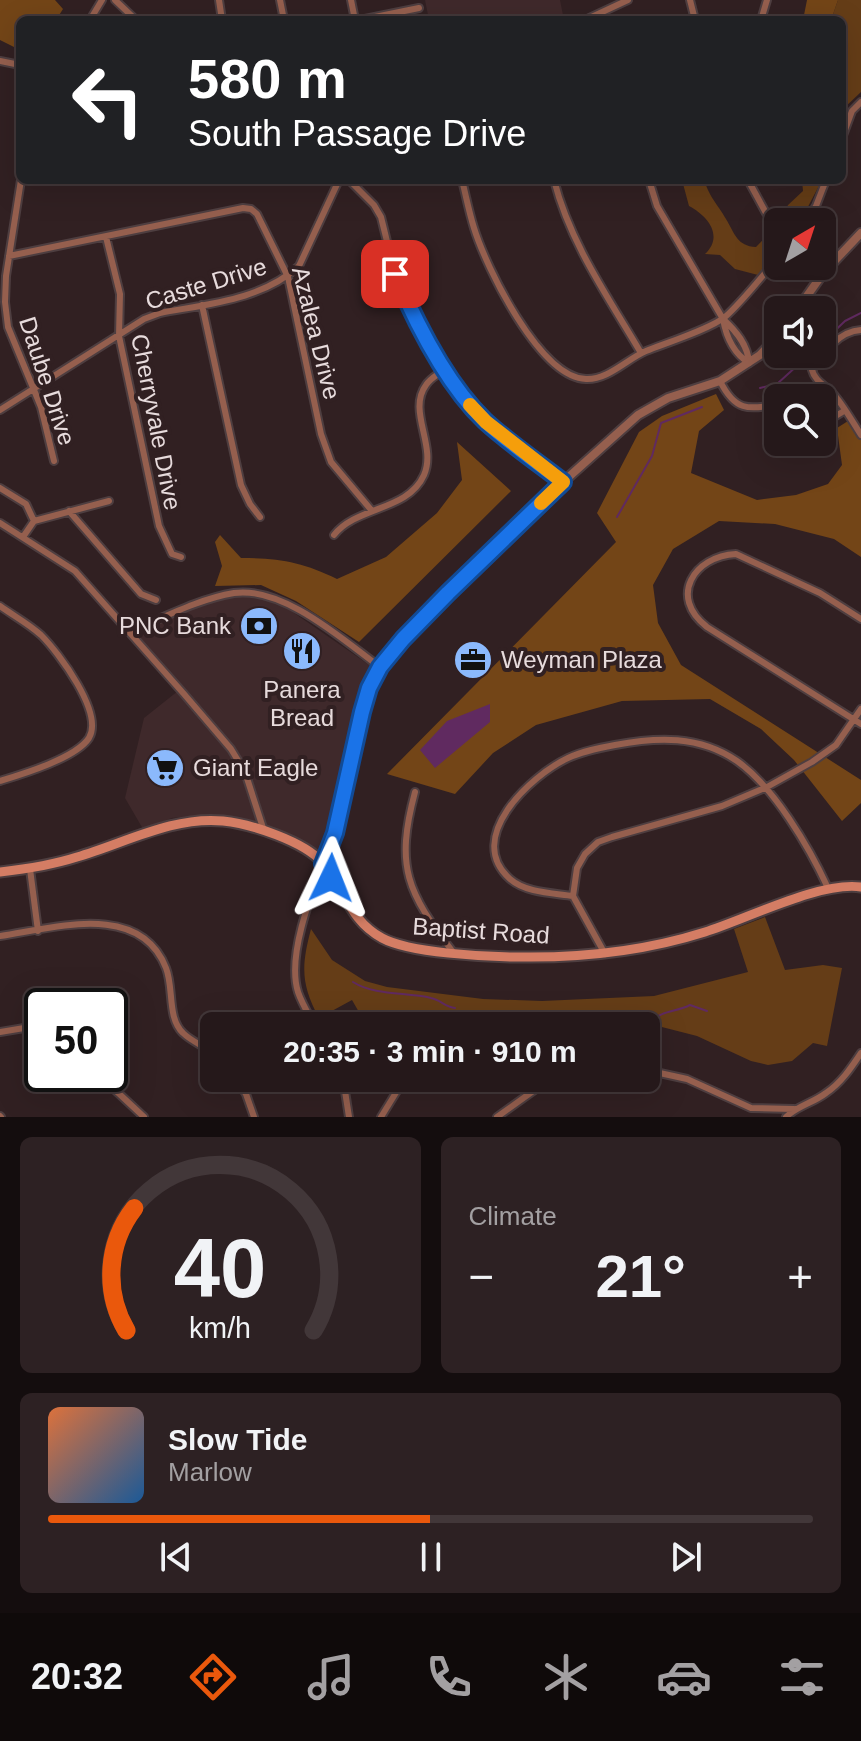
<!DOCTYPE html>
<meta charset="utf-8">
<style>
body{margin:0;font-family:Arial,sans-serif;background:#2d2123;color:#f1f3f6;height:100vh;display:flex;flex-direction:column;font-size:30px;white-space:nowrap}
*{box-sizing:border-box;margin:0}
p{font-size:26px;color:#a3a0a2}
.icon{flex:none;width:44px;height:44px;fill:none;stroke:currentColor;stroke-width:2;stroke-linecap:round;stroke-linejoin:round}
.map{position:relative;height:1117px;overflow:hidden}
.drawer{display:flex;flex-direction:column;gap:20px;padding:20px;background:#140d0e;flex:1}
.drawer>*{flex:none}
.top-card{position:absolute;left:16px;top:16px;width:830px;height:168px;border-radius:12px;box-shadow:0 8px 32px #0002,0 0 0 2px #423739;background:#202124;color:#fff;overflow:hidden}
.needle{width:52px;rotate:39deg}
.fabs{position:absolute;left:764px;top:208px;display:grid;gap:16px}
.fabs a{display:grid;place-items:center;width:72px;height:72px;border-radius:12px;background:#25181a;box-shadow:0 8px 32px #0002,0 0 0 2px #423739;font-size:40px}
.speed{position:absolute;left:24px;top:988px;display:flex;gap:16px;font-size:40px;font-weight:700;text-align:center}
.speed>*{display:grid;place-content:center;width:104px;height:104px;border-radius:50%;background:#25181a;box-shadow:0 8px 32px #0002,0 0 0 2px #423739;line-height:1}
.speed .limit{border:4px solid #111;border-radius:12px;background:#fff;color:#111}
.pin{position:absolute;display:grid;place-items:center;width:68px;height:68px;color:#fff;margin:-34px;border-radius:16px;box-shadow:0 4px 12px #0006}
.me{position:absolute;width:88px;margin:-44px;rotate:2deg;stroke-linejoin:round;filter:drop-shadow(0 0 6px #0008)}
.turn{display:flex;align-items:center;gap:28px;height:168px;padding:0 40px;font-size:36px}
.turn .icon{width:104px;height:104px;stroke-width:2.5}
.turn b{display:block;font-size:56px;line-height:68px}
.big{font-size:60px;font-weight:800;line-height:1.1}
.drawer .widget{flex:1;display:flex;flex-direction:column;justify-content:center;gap:12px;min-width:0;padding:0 28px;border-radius:12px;background:#2d2123}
.drawer .dial{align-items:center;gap:0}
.dial svg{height:208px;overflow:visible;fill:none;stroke:#423739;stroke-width:7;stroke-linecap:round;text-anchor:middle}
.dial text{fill:#f1f3f6;stroke:none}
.song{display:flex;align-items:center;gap:24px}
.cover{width:96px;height:96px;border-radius:12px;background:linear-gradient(135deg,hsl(20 70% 55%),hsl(210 70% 35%))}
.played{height:8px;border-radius:4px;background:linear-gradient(90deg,#ea580c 50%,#423739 50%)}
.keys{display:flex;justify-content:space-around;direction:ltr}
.heat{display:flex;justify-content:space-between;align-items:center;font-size:44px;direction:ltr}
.drawer .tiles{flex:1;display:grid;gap:20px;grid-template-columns:1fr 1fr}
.widget:last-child{grid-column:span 2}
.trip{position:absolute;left:200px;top:1012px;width:460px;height:80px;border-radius:12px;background:#25181a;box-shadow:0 8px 32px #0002,0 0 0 2px #423739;font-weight:800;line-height:80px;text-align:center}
.menu{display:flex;height:128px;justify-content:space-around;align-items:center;background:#0f0a0a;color:#a3a0a2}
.menu .icon{width:56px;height:56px}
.menu .active{color:#ea580c}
.menu b{font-size:36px;color:#f1f3f6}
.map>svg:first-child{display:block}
.built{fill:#3f292b}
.green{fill:#653d17}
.forest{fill:#734517}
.water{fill:#602a60}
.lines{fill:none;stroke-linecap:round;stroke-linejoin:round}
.stream{stroke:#602a60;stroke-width:2}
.minor-casing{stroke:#4e3e40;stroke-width:10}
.tertiary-casing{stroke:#4e3e40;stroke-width:12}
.secondary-casing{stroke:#4e3e40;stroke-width:13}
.minor{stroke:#955f4e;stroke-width:6}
.tertiary{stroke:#955f4e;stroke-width:8}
.secondary{stroke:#d47d64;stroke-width:9}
.route-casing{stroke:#114b97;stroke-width:20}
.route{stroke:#1a73e8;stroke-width:14}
.slow{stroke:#f59e0b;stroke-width:14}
.labels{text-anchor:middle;stroke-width:8;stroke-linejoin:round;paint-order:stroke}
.street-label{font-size:24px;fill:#e7dbdc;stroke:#312022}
.poi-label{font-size:24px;fill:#e7dbdc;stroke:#312022;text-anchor:start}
</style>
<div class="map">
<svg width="861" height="1117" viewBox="0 0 861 1117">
<rect width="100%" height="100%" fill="#312022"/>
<path class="built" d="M425,0H560L564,20H429Z
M236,595L260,597L284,606L375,669L329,844L321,851L273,828L249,821L201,815L172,818L143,829L125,798L144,718L183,687L139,637L141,631L217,599Z"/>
<path class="green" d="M838,0H861V92L843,109L842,20H831Z
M682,180H704C711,200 717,203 726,219C735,234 737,246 756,247L778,224V252L758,275L735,269L720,255L705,254C724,236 708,216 689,206Z
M802,180H822L800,222H780L788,205L803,191Z
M765,917L785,970L823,965L842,968L827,1046L813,1043L792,1061L768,1065L751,1061L697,1036L654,1025L482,1026L450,1021L418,1026H367L352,1000L319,1018C301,984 301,967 311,929L332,960L365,981L387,987L483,999L542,1001L654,996L748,972L734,929Z"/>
<path class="forest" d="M0,0H55L63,9L56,20H20V45L14,47L0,40Z
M807,0H838L831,20H803Z
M716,394L724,410L699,431L691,473L757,500L796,495L828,484L842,465L837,428L848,421L861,437V557L834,539L775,524L719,521L673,549L653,585L658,623L681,665L861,780V803L842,821L794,760L761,729L710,699L622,701L536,725L493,753L455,794L387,774L616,542L597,513L639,432L662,416Z
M457,442L511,491L359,642L296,601L261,585L215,586L222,566L215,542L220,535L241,558C279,558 303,562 337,579L386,557L437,513L462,480Z"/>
<path class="water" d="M490,704V722L435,768L420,750L447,721Z"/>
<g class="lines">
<path class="stream" d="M822,343L845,321L861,313
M760,388L777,384L810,354
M617,517L652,456L661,423L702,407
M353,982C375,996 406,992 431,998C441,1000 445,1007 455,1008
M515,1018L533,1020L542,1017L546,1021L582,1015L646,1017L651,1021C663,1010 677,1012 690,1005L707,1011"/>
<g class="minor-casing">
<path id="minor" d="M115,0L136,20
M219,0L222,20
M280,0L284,20
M351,0L355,20
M690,0L695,20
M90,20L102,0
M360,20L419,8
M585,20L628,0
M761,20L767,0
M0,61L20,65
M842,138L852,111L861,102
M21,180L6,276L5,302L8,327L41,407L54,461
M349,180L374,205L381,217L395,274L408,303L462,396L486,422L563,482
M462,180C466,196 469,212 474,228C486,267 540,378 586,379C608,380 627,359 646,351C666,343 710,329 725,317C744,300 761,277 778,258
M554,180C570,243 608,297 641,353
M649,180L657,206L723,319C736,331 748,345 749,363
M748,180L766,213
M806,222L816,206L826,180
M106,237L120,294L119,336L159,526L172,554L181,557
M9,256L243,208L251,209L257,214L288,277L321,434L331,462L372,511
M202,305L241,485L250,504L260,517
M723,319C726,336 733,353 749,363
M861,330C839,331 824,352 812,370C815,382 827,386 835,396C843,405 854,424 861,435
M720,381C735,411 747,410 778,404
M0,410L144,319L160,313C207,304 262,300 299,266L339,180
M822,417L829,420L844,411
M0,488L26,504L34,521
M69,511L141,594L156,600
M0,523L75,571L184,694L231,749L245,772L264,831
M334,535C357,506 408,511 424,475C437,446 407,411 426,385C430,378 439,374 445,369
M23,537L34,521L109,501
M0,606C14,616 29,624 41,635C59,653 104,713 89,738C76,758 23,774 0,781
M861,619L820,593L736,554C694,556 668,597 707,627L861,724
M129,632C163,618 198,599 234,593C283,586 342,639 380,667
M415,792C395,867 407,892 453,952
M30,869L38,931
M573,896C553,893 526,893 510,879C464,838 530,776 568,758C583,751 599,748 615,745C657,737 699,735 737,761C774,787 809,847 828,888
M0,936C54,928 140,901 166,968C174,988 167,1018 183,1033C192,1042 205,1046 214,1054
M605,954L573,896L577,868L585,854L598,842L612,837L722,806L767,787L812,762L836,745L861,709
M315,1026C309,1015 302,1004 298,992C287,957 310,897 323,864
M0,1032L42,1025
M646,1070L687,1079L751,1108L794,1109
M103,1074L114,1089L144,1117
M235,1078L246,1094L254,1117
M343,1078L349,1117
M487,1078C518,1091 533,1089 564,1078
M0,1116L1,1117
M381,1117L397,1091L414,1078
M497,1117L536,1089
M786,1117C797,1106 813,1103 826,1093C841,1083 851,1068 861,1053"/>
</g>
<g class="tertiary-casing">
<path id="tertiary" d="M797,310L824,272L861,233
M323,864C335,845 338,820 342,799C352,756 356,705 380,668C387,657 396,648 403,639L563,482L638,415L668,398L720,381L760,355L778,336"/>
</g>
<g class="secondary-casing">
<path id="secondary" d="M0,872C26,869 52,865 77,857C125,843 173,816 223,821C251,824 304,841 323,863C345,889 349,920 382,938C409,953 487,957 519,957C582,958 645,951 705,932C747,919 820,881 861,887"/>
</g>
<use href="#minor" class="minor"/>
<use href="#tertiary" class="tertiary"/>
<use href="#secondary" class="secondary"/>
</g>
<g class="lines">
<g class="route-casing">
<path id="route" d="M331,878L323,864L335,833L362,712L369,688L380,667L403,639L448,593L563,482C537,462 509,443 485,421C446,384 416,323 395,274"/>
</g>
<use href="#route" class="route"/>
<path class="slow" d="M470,405L486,422L563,482L541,503"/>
</g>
<defs>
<g id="bank-disc" transform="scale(2)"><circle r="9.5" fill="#8bb9fc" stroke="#312022"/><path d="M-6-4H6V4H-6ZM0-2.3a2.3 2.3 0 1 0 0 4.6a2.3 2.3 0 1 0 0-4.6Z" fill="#111"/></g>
<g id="restaurant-disc" transform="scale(2)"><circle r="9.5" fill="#8bb9fc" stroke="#312022"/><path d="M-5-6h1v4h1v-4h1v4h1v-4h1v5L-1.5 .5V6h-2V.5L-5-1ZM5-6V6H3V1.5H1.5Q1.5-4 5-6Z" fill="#111"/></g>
<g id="office-disc" transform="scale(2)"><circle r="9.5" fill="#8bb9fc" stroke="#312022"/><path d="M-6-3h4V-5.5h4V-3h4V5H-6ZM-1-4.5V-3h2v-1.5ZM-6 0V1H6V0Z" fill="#111"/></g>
<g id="supermarket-disc" transform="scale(2)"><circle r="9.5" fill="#8bb9fc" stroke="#312022"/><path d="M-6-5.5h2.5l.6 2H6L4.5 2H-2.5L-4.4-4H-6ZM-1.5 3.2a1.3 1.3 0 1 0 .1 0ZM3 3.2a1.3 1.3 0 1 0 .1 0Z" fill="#111"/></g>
</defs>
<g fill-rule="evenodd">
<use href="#bank-disc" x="259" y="626"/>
<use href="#restaurant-disc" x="302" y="651"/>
<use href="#office-disc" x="473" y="660"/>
<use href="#supermarket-disc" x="165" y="768"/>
</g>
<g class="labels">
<g class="street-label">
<text transform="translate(206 284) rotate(-17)" y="8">Caste Drive</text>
<text transform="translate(316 333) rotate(76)" y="8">Azalea Drive</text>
<text transform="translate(47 381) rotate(72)" y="8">Daube Drive</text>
<text transform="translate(156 422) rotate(79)" y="8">Cherryvale Drive</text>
<text transform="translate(481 931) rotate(4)" y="8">Baptist Road</text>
</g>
<g class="poi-label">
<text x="231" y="634" text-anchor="end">PNC Bank</text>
<text x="501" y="668">Weyman Plaza</text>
<text x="302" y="698" text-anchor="middle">Panera<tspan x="302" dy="28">Bread</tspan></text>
<text x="193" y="776">Giant Eagle</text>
</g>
</g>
</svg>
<div class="fabs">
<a><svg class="needle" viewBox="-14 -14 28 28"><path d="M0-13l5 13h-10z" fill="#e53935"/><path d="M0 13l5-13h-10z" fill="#a3a0a2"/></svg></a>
<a><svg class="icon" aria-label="sound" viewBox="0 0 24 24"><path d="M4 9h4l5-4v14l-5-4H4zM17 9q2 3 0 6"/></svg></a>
<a><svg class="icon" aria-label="search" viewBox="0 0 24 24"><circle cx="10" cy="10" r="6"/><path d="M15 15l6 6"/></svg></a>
</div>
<div class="speed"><div class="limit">50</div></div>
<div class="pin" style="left:395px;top:274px;background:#d93025"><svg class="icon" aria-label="arrive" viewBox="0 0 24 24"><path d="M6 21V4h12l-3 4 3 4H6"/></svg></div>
<svg class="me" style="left:331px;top:878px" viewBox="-20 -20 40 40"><path d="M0-17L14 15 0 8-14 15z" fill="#1a73e8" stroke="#fff" stroke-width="4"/></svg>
<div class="trip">20:35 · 3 min · 910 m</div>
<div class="top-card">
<div class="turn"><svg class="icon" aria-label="left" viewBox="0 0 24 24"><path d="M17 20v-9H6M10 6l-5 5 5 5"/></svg><div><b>580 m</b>South Passage Drive</div></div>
</div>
</div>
<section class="drawer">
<div class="tiles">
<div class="widget dial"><svg viewBox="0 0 100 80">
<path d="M14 69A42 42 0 1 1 86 69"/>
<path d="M14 69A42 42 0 0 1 17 22" stroke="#ea580c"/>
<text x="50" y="56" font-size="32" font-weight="700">40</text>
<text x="50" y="72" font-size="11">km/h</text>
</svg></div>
<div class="widget"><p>Climate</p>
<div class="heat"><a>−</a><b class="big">21°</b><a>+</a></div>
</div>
<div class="widget">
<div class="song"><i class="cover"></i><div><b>Slow Tide</b><p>Marlow</p></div></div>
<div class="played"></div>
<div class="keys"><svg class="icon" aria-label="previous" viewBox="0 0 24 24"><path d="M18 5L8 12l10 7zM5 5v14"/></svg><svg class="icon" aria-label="pause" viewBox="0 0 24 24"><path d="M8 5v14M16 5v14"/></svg><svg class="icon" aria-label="next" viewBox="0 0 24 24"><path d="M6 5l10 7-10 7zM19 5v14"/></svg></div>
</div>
</div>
</section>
<nav class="menu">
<b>20:32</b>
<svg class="icon active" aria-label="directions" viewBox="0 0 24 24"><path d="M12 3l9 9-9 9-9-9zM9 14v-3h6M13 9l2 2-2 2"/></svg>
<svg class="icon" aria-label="music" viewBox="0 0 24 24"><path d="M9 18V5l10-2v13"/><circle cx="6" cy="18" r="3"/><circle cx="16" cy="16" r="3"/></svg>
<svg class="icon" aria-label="phone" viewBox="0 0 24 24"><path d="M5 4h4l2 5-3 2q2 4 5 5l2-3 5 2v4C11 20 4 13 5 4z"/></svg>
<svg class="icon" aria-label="climate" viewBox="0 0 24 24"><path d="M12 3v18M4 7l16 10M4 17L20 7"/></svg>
<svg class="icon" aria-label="car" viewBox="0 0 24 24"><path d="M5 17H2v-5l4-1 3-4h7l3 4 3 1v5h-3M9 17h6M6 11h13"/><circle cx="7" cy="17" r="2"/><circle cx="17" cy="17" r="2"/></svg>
<svg class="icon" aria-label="filters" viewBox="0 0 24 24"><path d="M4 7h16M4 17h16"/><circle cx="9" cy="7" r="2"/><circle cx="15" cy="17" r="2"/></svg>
</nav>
